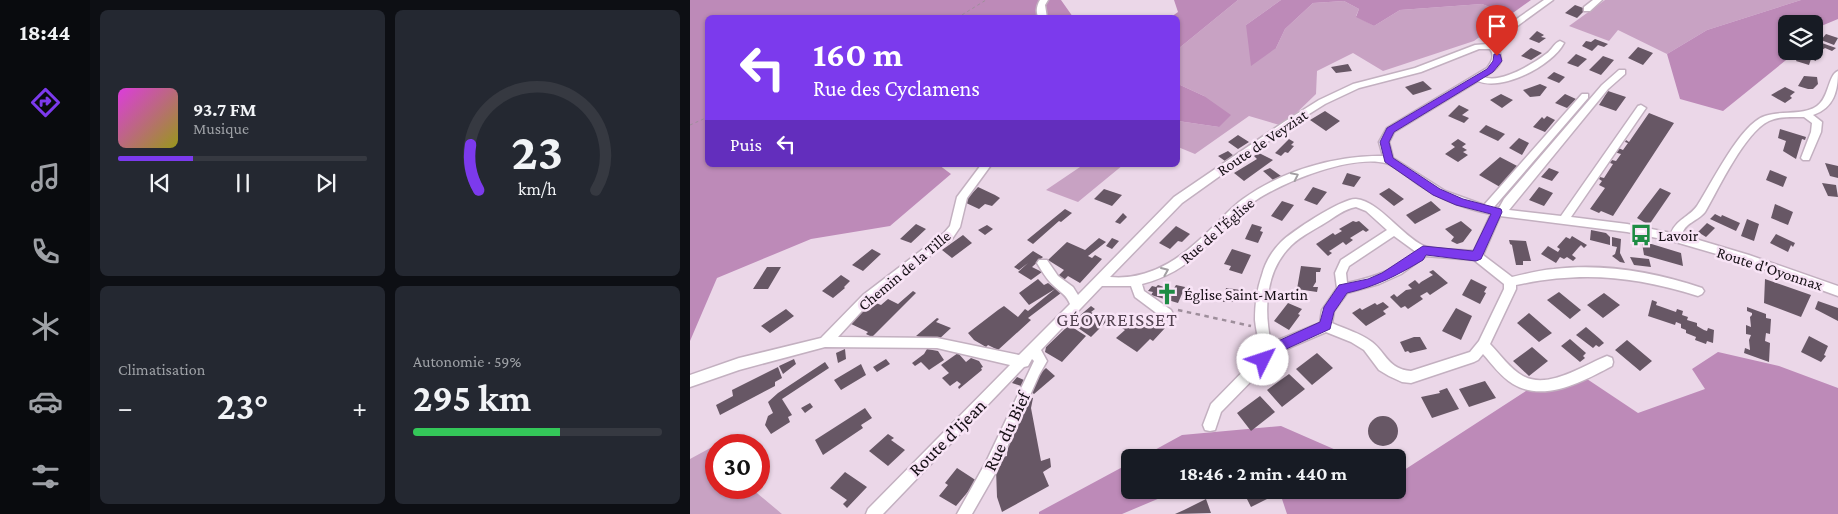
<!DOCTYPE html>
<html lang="fr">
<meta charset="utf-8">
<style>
body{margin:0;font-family:"Crimson Pro",serif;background:#242831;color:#f1f3f6;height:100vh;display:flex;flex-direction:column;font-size:19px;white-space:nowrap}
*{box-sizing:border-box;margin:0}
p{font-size:16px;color:#9ea1a6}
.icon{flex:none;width:28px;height:28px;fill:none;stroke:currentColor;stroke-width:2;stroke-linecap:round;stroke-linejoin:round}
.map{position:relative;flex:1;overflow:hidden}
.details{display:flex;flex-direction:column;gap:10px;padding:10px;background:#0d0f14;width:600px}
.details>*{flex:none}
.top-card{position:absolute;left:15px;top:15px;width:475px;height:152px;border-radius:8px;box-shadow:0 1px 4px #0004;background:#7c3aed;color:#fff;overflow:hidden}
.buttons{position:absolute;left:1088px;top:15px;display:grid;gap:10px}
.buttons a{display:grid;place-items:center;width:45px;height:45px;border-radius:8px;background:#171b24;box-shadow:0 1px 4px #0004;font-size:25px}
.speed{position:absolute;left:15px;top:434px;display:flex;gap:10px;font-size:25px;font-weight:700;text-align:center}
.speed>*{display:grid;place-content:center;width:65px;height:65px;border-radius:50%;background:#171b24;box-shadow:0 1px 4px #0004;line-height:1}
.speed .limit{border:8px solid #d22;background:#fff;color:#111}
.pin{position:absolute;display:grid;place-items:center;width:42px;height:42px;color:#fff;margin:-51px -21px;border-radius:50% 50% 50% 0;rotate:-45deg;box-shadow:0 0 5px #0007}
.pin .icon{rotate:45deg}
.me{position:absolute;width:55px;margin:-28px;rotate:49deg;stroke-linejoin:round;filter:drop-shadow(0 0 4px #0008)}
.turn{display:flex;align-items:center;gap:18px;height:105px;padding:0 25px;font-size:22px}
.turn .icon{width:65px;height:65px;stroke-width:2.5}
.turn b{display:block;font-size:35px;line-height:42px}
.then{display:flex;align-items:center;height:48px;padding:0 25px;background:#0003;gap:10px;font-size:19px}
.big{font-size:38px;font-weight:700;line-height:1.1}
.details .card{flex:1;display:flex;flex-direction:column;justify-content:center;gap:8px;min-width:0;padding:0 18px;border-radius:8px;background:#242831}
.details .dial{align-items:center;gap:0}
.dial svg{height:130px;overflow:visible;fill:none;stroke:#363941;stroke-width:7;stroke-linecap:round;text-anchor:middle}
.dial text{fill:#f1f3f6;stroke:none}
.song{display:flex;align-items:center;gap:15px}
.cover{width:60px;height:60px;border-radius:8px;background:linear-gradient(135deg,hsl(300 70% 55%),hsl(60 70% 35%))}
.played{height:5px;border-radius:2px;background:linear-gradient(90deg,#7c3aed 30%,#363941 30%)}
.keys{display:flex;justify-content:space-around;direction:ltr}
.heat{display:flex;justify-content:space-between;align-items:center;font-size:28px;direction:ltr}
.charge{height:8px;border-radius:4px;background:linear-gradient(90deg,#34c759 59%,#363941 0)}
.details .tiles{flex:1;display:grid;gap:10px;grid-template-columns:repeat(2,1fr)}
.trip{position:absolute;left:431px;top:449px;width:285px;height:50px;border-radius:8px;background:#171b24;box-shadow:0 1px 4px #0004;font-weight:700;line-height:50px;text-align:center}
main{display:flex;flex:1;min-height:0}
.tabs{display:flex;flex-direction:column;width:90px;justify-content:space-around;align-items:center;background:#090b0e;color:#9ea1a6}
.tabs .icon{width:35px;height:35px}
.tabs .on{color:#7c3aed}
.tabs b{font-size:22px;color:#f1f3f6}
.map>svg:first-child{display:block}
.green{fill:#c8a2c3}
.forest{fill:#bd8ab8}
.building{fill:#675765}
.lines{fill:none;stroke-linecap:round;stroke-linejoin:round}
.minor-casing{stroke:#c3b0c0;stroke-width:3}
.path-far1{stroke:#9e8e9b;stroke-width:1;stroke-dasharray:3 3;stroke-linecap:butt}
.path{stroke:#9e8e9b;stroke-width:2.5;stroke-dasharray:4.5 4.5;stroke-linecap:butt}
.minor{fill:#fff;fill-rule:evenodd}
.oneway{stroke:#a29fa2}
.route{fill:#7c3aed;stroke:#51269a}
.labels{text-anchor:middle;stroke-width:5;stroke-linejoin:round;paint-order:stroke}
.street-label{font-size:16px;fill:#171016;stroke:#f8e4f6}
.poi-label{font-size:16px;fill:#171016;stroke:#f8e4f6;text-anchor:start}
.quarter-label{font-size:19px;letter-spacing:1px;fill:#524250;stroke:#f8e4f6}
.near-street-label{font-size:19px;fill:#171016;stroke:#f8e4f6}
</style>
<main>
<nav class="tabs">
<b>18:44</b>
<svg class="icon on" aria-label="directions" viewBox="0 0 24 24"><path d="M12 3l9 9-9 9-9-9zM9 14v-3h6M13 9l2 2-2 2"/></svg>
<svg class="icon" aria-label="music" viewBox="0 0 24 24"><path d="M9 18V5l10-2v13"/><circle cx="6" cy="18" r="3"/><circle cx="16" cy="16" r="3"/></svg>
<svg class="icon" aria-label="phone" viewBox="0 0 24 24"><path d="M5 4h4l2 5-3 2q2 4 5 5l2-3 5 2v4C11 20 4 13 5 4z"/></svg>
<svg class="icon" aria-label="climate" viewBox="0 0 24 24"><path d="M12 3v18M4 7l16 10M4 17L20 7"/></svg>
<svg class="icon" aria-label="car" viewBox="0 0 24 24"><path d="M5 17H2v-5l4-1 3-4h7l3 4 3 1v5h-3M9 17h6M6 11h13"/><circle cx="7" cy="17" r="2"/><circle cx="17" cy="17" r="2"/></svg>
<svg class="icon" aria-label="filters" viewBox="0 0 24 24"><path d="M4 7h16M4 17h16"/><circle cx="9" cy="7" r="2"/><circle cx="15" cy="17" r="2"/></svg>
</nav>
<section class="details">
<div class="tiles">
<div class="card">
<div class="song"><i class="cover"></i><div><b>93.7 FM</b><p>Musique</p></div></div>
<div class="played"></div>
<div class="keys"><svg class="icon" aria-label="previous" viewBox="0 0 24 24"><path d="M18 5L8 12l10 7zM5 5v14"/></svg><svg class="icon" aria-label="pause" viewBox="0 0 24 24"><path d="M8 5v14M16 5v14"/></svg><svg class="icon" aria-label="next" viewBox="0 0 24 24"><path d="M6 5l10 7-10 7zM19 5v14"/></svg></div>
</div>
<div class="card dial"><svg viewBox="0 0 100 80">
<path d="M14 69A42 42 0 1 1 86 69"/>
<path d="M14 69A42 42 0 0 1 9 41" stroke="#7c3aed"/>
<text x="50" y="56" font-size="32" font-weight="700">23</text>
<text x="50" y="72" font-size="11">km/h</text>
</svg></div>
<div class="card"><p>Climatisation</p>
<div class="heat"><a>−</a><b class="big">23°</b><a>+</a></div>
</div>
<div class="card"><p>Autonomie · 59%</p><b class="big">295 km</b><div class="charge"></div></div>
</div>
</section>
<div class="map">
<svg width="1148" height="514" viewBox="0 0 1148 514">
<rect width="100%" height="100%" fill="#ebd7e8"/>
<path class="green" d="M548,0H591L556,25L586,48L595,29L623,3L654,1L669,9L666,16L684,26L710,10L792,4L820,15L784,41L693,71L663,53L627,71L626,94L593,126L559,116L505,154L488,147V121L529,127L514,96L488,84V49Z
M915,0H1111L1017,30L977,54L928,30L919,41L879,26Z
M393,165H433L388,202L356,190Z
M35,440L37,445H26V488H61L92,514H0V459Z"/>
<path class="forest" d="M0,0H371L383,17L18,18V165H249L261,174L200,226L121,239L27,278L0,341Z
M484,0H548L488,49V18L481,17L488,12Z
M591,0H841L820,15L792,4L710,10L684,26L666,17L669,9L654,1L623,3L595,29L586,48L561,66L556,25Z
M1111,0H1148V19L1124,29V24H1096V51L1106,52L1033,111L990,99L977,54L1017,30Z
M488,84L514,96L541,115L529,127L488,121Z
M1028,352L1089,366L1148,388V514H597L589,490H708V474L842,387L885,371L948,413L1015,389L1002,369Z
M591,426L662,457H578L576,453L566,458H450L492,435Z
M440,463V490H489L432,514H349V512Z"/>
<path class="building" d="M885,5L896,9L887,18L875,13Z
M847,31L854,35L851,37L856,38L849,43L839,39Z
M1136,34L1148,38L1144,45L1131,40Z
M905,39L918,44L914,47L908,45L902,51L892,46L896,41L901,42Z
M1124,42L1127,43L1129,42L1146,48L1142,51L1135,48L1129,52L1124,50Z
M948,47L963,53L953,65L938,58Z
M841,48L852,53L841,60L831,56Z
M1110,52L1127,57L1126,61L1121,59L1119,65L1106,61Z
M886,54L897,59L888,67L877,63Z
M913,56L924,60L911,75L899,70Z
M658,64L662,71L646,73L641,67Z
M864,72L875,77L869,83L857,78Z
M1114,76L1127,77L1128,84L1123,89H1118L1108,86Z
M733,81L742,89L723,95L715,87Z
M850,84L857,87L850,96L840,97L833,90Z
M1095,87L1105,92L1100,96L1102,98L1095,103L1081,95Z
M918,91L936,97L926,111L909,105Z
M811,94L823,100L812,108L800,100Z
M875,94L886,99L877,108L865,103Z
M769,105L779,110L772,115L779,118L774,123L758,116Z
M635,111L650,121L636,131L620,120Z
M959,113L984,123L923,216L911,211L909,213L900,209L915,188L909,185L912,181L909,179L910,177L914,178L923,164L920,163L922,160L926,161L931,154L924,152L926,147L933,150L938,143L935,142L936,140L939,142Z
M857,116L865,120L855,132L843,127L852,117L854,119Z
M796,125L815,134L808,141L789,132Z
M1090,129L1116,137L1115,140L1112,139L1106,159L1093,151L1096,141L1088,138Z
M548,135L559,142L548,149L538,142Z
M829,138L839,143L832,155L819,148Z
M599,139L604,142L601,145L604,146L598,153L595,152L591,156L585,153Z
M768,139L776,144L772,147L777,150L773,152L778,155L768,162L755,154L765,147L761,144Z
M538,151L544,156L535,161L528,156Z
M569,153L583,160L554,181L544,173L567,159L564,156Z
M810,157L831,168L810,187L789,175Z
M1135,163L1148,166V178L1140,176Z
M580,168L591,176L583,180L573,171Z
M859,168L869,172L862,181L851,177Z
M1080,170L1097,177L1093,187L1076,180Z
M657,173L671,177L664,187L652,184Z
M1132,183L1146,185L1148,197L1138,196Z
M288,187L305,195L310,198L302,206L295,204L289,209L274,202Z
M623,187L637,192L627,205L614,200Z
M849,187L863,193L854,206L839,200Z
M699,188L714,199L704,206L689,194Z
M970,188L981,193L959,225L947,218Z
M414,189L432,195L422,206L404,199Z
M592,201L604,205L592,221L581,216Z
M741,201L751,210L725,224L716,215Z
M1085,204L1103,212L1098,225L1081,218Z
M375,209L382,213L371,222L369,221L343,244L337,240Z
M433,213L437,217L430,224L425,222Z
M1025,214L1031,217L1032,215L1050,223L1046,231L1020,219Z
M1057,219L1069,224L1064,241L1051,236Z
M663,221L666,222L669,221L679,230L676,232L673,230L660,238L663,240L656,245L653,242L641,250L639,251L642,253L638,256L626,244L643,233L645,235L652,231L649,229Z
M771,221L782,230L773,242L767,244L761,241L764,237L755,229Z
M1017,223L1025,228L1016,237L1008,232Z
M226,224L236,229L221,243L210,239Z
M562,224L572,227L570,231L573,232L568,243L555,239Z
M297,225L303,229L295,235L288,230Z
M486,226L500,234L492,242L488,241L480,249L469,243Z
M901,230L916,233L920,237V245L900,240Z
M1086,234L1105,243L1103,247L1101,245L1098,252L1080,243Z
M273,235L282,243L262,258L252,250Z
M882,236L897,245L894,248L891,245L889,247L882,255L886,258L883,261L877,257L874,259L870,257L866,263L851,254L858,246L868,252L870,249L867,247L876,237L880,239Z
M922,237L931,239L930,253L935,263L930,262L922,256L925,254L927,247L922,246Z
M409,238L416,242L398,256L402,258L405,255L412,259L390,283L378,276L372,282L367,277L374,270L358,260L377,242L395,250Z
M422,238L429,241L422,249L416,246Z
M819,240L836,241L841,261H833V265H826L822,245L820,244Z
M955,242L991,253L993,266L954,255L952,243Z
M182,249L191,254L173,271L162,265Z
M542,249L561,255L552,274L539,270L541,266L534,264Z
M343,251L353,257L342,267L352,272L341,280L328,272L338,263L329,270L324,267Z
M940,257L959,259L961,267L944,265Z
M611,266L631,268L630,272H626V282L624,285L623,287H628L627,292L607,289Z
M77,267H91L78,289H63Z
M743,270L758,283L740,295L737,292L730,296L733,299L718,309L715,306L711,308L700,297L704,294L707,297L716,290L722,289L718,285L725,280L729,284L731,282L743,275L739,272Z
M151,275L160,281L154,287L155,288L143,298L132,291Z
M348,279L354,285L358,283L371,293L338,318L341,320L308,350L298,345L296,347L284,340L278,333L308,310L314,306L328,317L335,309L338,311L365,289L339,305L329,293Z
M781,279L797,287L794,292L796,293L790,304L772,295Z
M1075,279L1121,295L1111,317L1074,303Z
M468,285L483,290L486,285L495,287L488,303L461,295L463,292L458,291L462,286L466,287Z
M536,288L551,290L549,302H533Z
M223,291L226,293L182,337L176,334L178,332L159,323L181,301L191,305L198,299L208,304Z
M869,292L891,310L880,319L857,300Z
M914,293L930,305L913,318L897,305Z
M962,300L967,302L966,305L969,306L986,312L987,309L993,311L992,315L998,317L997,320L1007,323V326L1014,330L1017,331L1018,328L1024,330L1023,343L1017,341L1016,344L1005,340L1006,337L996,333V330L991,328V324L986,322L985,325L958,316Z
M1128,301L1148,308V321L1125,309Z
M693,302L699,307L693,311L696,314L676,326L662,313L670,308L672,310L685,303L687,305Z
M598,303L612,309L608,314L610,315L599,330L584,321Z
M401,306L405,309L401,312L406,315L408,314L418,320L401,337L381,323Z
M1057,307L1076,314V318L1081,319L1080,334L1076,333L1075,341L1080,343L1079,362L1054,353L1055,348L1060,350L1059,340L1061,335L1056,334V325L1061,327L1060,317L1062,315V313L1057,311Z
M766,308L782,316L771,340L752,331Z
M96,309L104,316L83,331L80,333L71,326Z
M452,313L475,328L463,341L460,339L447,352L426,338L435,330L432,328L442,319L444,320Z
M839,313L862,333L849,342L827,323Z
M247,318L249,319L246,322L261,328L247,341L226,336Z
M379,325L396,336L372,362L355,352L356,347Z
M896,327L910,339L914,343L909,347L906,345L903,348L886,335Z
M1119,336L1138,346L1134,355L1136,356L1131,362L1111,352Z
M724,337H730L737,349L720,353L718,351L715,352L710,342Z
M880,339L896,353L893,356L895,358L890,362L871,346Z
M937,340L962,361L950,371L925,350Z
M842,347L858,361L839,376L823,361Z
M155,349L156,359L148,363L146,353Z
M237,349L248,351L254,360L239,370L231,362L225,366L222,363L234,354Z
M268,353L276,362L281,358L289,361L293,367L291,368L292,370L269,389L268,387L271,384L267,381L260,386L252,378L259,373L251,365Z
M627,353L643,368L622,385L606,369Z
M104,359L106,364L93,374L89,366Z
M196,359L200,364L187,372L183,367Z
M135,362L139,368L92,399L102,415L98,417L100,422L81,434L75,425L78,416L83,413L78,402L88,393Z
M171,364L176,375L151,390L144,380Z
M88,367L92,378L85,382V386L30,415L26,405L43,396L42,390Z
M356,368L365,376L344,394L338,389L343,380Z
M599,374L615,389L592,407L577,390Z
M327,377L334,380L331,386L322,383Z
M795,381L806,398L779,407L769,389Z
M757,388L769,409L742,418L731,397L750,393L749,391Z
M335,396L343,398L341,408L351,461L360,458L361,467L353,472L359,486L312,512L307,497L306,469L309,458L317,456L318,439Z
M570,396L585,412L561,431L547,413Z
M120,403L123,407L115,413L111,408Z
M175,408L182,418L171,425L173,428L133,455L125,440Z
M678 431a15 15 0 1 1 30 0a15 15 0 1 1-30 0Z
M198,434L204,438L201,440L215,450L198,466L179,451Z
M267,468L287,481L266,506L249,496L258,485L255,483Z
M155,472L177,487L157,508L153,504L157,500L140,488Z
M547,490H575L579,498L561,507L554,493L549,495Z
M516,499L521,513L485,514L494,510Z"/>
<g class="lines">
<g class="minor-casing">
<path id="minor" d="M350,0H358L355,5L357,18H349C345,12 347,5 350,0Z
M854,0H863L808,40L806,46C817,61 808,69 794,77C810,84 843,64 856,54C862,50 864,43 870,41L874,43C863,65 812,92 788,81L704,132L699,142L703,158L755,191L794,205L892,94H898V98L804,207L809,208L814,199L912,85L929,70H935V74L918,89L819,210L871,216L948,106L951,105L956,108L881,217L937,224L981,233C987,219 999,217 1007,206C1022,183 1050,124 1075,116C1091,110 1113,116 1127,106C1139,98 1138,75 1148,71C1148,91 1144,108 1123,115L1132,122L1131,132L1119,160H1113L1111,158L1121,132L1122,123L1114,117C1103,117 1089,116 1079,121C1055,132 1029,188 1015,212C1008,221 994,223 992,235L1059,255L1148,286V296L1054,262L982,241L937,232L810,216L793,255L822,277C836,274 850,270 864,269C913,263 965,272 1012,288L1014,291L1012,294L1008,296C943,276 892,271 826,285V289L800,344C810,354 820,369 833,376C858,390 894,365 917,356L922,358L923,362L922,366C894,381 854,403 823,384C811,377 802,364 793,354L788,360L784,362L721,383L712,382L699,376L689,370L674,350L661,342L636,332L594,350L581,353L578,364L531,412L525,430L520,431L515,430L513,425L521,404L567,357C571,345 566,332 565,320C565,304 567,289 572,275C575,263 582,251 591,242C601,232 652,198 666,199C689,201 712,236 734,246C744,250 772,250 784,251L801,214C776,209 752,200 731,186C721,180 706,166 696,163C659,154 582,185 554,209C518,240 503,271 452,284L454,291L481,310L483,314L481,318L477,319L473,318L445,297L441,286H412L351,350L357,361L349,375L306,472L282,514H267L296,462L344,361L342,359L338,366L334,367L193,514H176L178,509L320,365L247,348L135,347L49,370L0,387V375L49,358L131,338L173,295L254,233L260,226L267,197L291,165H301L277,198L270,227L262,239L181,301L148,337L247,338L329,355L380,304C376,294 371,293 364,286C357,280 352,271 347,263L349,260H357L368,276L383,287L388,295L484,197L594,122L629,100L663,84L725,68L785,45L798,44L802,36ZM789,49H800C805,56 802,61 797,68L697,128L689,142L693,156C646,155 591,171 553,199C543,206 534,216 525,225C496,254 464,281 420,277L492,203L600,126L635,104L669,88L731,72ZM666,207L676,211L697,230L651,260L645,273L647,288L632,310L630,323L581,343C574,312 575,275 597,250C607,238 622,231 635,223C645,217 654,209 666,207ZM704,236L726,252C708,270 681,278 657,283L656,273L659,266ZM736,256L784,260L814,284V289L789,341L780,352L721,371C698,369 697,354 682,342C670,333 655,329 642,323L644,311L657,293L689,284L711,274Z
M903,0H912L900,11H894V7Z"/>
</g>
<path class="path-far1" d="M267,18L296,0
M0,125L18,117"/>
<path class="path" d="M488,310L561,326"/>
<use href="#minor" class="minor"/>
</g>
<defs><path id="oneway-chevron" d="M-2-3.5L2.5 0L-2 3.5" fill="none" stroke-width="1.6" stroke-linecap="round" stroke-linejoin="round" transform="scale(1.25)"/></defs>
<g class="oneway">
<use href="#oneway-chevron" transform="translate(605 176) rotate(-26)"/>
<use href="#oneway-chevron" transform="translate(475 271) rotate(-23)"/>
</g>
<path class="route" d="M804,54H810L812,61L803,72L704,132L699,142L703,158L750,189L773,199L811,209L812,212L791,259L786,261L736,255L733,260C706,276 687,286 657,293L644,312L640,329L594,350L581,353L577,364L573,366L568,364L566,360L572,345L588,341L630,322L634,307L649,285L678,279L692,273L733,246L783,251L801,214L766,205L743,195L695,162L690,142L697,128L797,69L803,61Z"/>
<defs>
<g id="bus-bare" transform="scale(1.725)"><path d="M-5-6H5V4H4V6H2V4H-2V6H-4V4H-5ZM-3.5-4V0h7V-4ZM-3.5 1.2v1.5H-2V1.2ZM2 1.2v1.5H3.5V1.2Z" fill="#1e8c44" stroke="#f8e4f6" stroke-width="2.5" paint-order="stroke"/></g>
<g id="church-bare" transform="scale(1.725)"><path d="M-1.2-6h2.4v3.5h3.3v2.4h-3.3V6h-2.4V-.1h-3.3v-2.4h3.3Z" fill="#1e8c44" stroke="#f8e4f6" stroke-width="2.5" paint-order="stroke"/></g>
</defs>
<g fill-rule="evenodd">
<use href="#bus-bare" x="951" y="235"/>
<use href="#church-bare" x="477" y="294"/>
</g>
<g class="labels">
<g class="street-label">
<text transform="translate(572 142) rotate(-34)" y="6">Route de Veyziat</text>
<text transform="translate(527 230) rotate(-41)" y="6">Rue de l'Église</text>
<text transform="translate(1080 268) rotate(18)" y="6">Route d'Oyonnax</text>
<text transform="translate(214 270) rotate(-40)" y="6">Chemin de la Tille</text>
</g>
<g class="poi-label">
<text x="968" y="241">Lavoir</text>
<text x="494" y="300">Église Saint-Martin</text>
</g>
<g class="quarter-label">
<text x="427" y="326">GÉOVREISSET</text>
</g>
<g class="near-street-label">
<text transform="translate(316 431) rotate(-65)" y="7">Rue du Bief</text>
<text transform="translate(257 437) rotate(-45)" y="7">Route d'Ijean</text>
</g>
</g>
</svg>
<div class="buttons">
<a><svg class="icon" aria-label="layers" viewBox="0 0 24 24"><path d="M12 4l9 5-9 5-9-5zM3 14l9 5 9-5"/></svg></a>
</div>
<div class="speed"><div class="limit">30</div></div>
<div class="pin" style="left:807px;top:56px;background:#d93025"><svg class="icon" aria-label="arrive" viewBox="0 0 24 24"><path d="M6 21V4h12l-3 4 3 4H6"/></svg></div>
<svg class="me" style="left:573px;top:360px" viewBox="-20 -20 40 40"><circle r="19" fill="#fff"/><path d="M0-13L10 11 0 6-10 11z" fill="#7c3aed"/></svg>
<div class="trip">18:46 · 2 min · 440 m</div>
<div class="top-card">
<div class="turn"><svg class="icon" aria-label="left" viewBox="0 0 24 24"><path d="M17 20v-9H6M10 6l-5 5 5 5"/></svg><div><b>160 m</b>Rue des Cyclamens</div></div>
<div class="then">Puis<svg class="icon" aria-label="left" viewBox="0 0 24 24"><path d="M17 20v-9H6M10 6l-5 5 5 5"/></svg></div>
</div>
</div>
</main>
